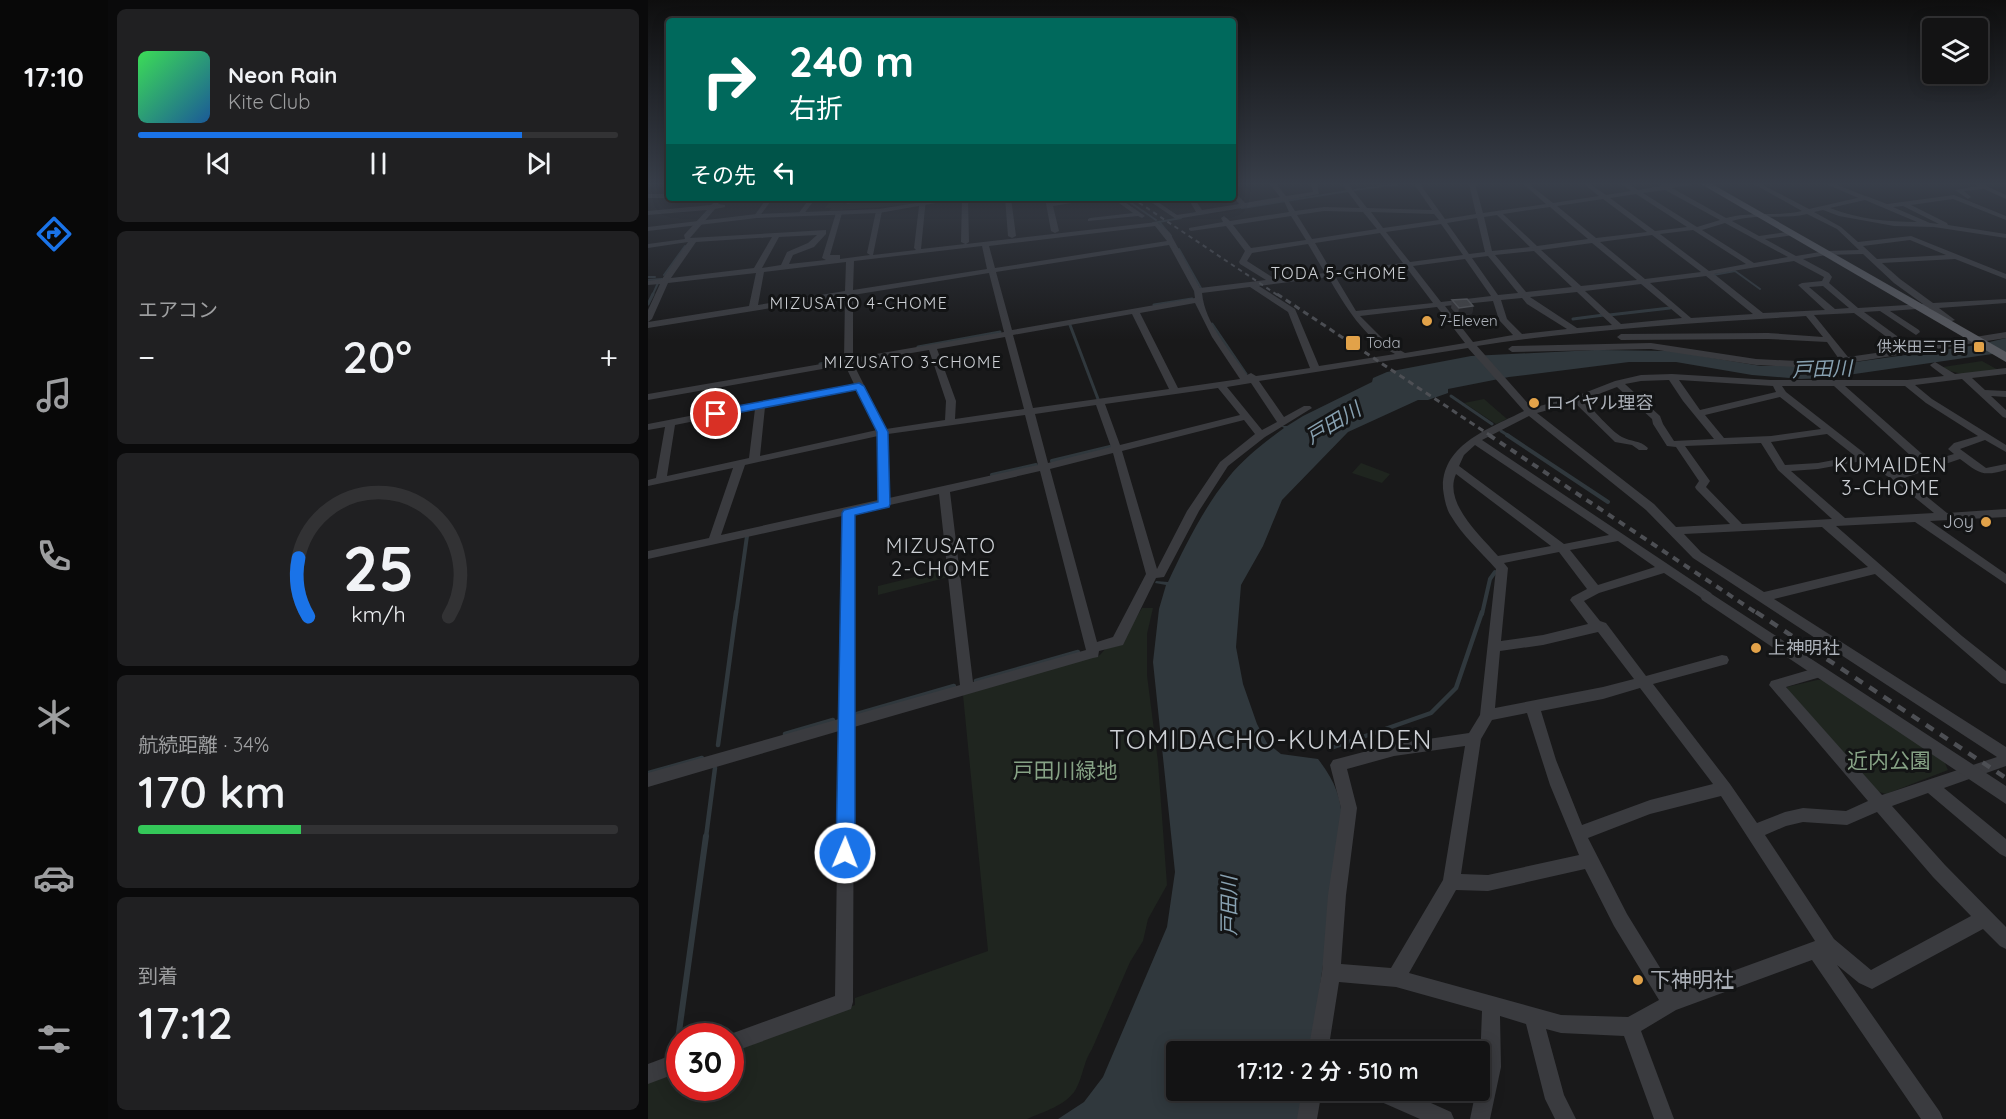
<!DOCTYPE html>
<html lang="ja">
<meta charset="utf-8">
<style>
body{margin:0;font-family:Quicksand,"Noto Sans JP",sans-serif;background:#202022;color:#f1f3f6;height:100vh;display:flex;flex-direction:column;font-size:22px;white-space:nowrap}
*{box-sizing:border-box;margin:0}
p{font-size:20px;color:#9d9ea0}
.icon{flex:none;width:33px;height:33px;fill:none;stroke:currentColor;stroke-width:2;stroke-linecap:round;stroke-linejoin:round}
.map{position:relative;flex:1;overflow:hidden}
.details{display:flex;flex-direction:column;gap:9px;padding:9px;background:#0a0a0b;width:540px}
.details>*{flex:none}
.banner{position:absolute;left:18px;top:18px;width:570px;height:183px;border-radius:6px;box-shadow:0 3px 15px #0003,0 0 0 2px #323234;background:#00695c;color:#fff;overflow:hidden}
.fabs{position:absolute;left:1274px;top:18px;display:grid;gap:12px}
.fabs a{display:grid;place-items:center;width:66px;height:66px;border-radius:6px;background:#131314;box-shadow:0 3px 15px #0003,0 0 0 2px #323234;font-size:30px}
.speed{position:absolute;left:18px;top:1023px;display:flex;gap:12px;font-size:30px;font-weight:700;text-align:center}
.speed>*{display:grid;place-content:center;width:78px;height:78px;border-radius:50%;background:#131314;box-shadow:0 3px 15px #0003,0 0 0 2px #323234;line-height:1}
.speed .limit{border:9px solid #d22;background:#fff;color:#111}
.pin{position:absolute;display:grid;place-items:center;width:51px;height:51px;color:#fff;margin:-26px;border:3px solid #fff;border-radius:50%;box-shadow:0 2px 6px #0007}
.me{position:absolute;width:66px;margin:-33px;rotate:1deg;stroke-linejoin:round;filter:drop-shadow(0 0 4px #0008)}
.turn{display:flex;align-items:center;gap:21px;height:126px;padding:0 24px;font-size:27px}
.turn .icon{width:78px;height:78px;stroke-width:2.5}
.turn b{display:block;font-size:42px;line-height:51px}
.then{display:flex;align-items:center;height:57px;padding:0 24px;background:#0003;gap:12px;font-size:22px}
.big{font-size:45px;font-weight:600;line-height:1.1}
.details .tile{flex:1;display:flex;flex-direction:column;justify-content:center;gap:9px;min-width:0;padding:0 21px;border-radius:9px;background:#202022}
.details .dial{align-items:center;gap:0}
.dial svg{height:156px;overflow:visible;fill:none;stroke:#323234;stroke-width:7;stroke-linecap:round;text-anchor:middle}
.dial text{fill:#f1f3f6;stroke:none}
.song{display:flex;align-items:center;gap:18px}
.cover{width:72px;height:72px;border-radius:9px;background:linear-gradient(135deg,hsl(130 70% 55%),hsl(210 70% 35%))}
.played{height:6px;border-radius:3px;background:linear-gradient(90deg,#1a73e8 80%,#323234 80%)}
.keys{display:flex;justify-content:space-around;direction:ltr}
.heat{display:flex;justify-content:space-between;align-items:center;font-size:33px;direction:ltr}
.charge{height:9px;border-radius:4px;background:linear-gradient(90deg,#34c759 34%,#323234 0)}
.trip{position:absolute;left:518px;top:1041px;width:324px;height:60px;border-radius:6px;background:#131314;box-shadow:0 3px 15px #0003,0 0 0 2px #323234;font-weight:600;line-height:60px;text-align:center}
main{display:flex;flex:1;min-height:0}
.tabs{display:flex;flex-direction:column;width:108px;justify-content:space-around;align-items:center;background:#080808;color:#9d9ea0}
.tabs .icon{width:42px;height:42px}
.tabs .active{color:#1a73e8}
.tabs b{font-size:27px;color:#f1f3f6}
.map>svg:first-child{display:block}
.green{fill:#1f251f}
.water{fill:#30383d}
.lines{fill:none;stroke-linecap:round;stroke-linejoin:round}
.stream-far4{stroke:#30383d;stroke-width:2}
.stream-far3{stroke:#30383d;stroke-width:3}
.stream-far2{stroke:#30383d;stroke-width:4}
.stream-far1{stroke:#30383d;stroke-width:4.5}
.stream{stroke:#30383d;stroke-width:6}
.minor{fill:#3a3b3f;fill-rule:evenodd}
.tertiary{fill:#3a3b3f;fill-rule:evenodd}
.primary{fill:#56585e;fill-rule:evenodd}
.rail-far3{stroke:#4d4f54;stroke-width:2;stroke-dasharray:4.5 4;stroke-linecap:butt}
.rail-far2{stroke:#4d4f54;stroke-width:3;stroke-dasharray:6 4.5;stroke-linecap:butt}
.rail-far1{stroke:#4d4f54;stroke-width:4;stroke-dasharray:7 6;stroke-linecap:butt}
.rail{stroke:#4d4f54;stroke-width:4.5;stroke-dasharray:9 8;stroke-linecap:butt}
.wall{fill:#353538}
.shaded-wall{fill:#242426}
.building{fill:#424346;stroke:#525458;stroke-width:1.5}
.route{fill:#1a73e8;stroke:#114b97;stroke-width:1.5}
.poi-dot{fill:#e2a249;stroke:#131415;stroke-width:2}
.labels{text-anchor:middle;stroke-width:6;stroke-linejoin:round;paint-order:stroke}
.far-poi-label{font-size:15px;fill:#acb1b9;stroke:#131415;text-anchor:start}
.far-neighbourhood-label{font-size:16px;letter-spacing:1.5px;fill:#cdd0d5;stroke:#131415}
.poi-label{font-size:18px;fill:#acb1b9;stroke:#131415;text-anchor:start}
.water-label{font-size:20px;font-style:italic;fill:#87a0b0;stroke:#131415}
.neighbourhood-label{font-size:20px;letter-spacing:1.5px;fill:#cdd0d5;stroke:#131415}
.near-park-label{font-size:21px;fill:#86a285;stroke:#131415}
.near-poi-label{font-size:21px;fill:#acb1b9;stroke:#131415;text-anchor:start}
.near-quarter-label{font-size:26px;letter-spacing:1.5px;fill:#cdd0d5;stroke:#131415}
</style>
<main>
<nav class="tabs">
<b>17:10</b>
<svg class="icon active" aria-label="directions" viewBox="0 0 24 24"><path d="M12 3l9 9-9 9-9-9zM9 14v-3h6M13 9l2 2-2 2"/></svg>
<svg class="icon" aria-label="music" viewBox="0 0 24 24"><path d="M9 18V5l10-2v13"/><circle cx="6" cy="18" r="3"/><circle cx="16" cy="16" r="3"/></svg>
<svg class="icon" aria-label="phone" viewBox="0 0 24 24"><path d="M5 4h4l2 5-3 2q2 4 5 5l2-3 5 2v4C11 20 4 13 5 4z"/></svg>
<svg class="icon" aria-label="climate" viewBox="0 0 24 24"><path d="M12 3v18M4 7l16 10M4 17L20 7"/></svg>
<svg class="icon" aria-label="car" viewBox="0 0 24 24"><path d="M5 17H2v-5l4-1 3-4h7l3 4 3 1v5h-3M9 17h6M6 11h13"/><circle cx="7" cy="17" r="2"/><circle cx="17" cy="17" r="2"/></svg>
<svg class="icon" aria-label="filters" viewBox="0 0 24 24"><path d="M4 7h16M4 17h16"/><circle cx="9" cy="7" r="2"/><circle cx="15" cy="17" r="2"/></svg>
</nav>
<section class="details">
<div class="tile">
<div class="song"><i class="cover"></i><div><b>Neon Rain</b><p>Kite Club</p></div></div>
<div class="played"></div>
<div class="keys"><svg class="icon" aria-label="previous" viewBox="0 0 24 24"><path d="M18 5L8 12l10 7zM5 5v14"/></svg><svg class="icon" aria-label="pause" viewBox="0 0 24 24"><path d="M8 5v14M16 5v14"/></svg><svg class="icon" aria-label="next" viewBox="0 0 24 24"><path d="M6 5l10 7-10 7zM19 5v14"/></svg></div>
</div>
<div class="tile"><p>エアコン</p>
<div class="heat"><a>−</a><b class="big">20°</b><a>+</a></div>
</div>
<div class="tile dial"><svg viewBox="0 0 100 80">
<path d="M14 69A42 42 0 1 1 86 69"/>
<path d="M14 69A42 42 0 0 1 9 39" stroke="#1a73e8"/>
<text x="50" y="56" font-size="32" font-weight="700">25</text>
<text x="50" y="72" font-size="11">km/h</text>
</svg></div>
<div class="tile"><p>航続距離 · 34%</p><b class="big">170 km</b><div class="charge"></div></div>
<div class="tile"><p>到着</p><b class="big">17:12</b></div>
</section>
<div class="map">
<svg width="1358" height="1119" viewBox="0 0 1358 1119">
<rect width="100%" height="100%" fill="#19191a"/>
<path class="green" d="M230,198H272V204L181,211L183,208H177L183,200L199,204Z
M1334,361L1352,371L1314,374L1294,369L1295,367Z
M836,399L859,419L848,424L816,403Z
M713,463L742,474L734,483L704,473Z
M300,569L301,577L230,595V586Z
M494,608H505L499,634V675L510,762L519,885L500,919L495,941L482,962L444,1049C435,1063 435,1076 428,1089C419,1105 395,1112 379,1119H0V1082L31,1071L32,1088H82L83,1052L207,1005V998L340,951L315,695L452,655L458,648L472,644Z
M1169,680H1176L1296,761L1300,770L1238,794L1228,791L1140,693L1139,687Z"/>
<path class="water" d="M1358,338V352L1179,378L1153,379L1104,375L1028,362H981L861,377L800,389V393L780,400H770L700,432L634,500L615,546L593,585L588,647L595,684L609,724L619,743L633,754L670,759C687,781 695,800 694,828L663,1051L528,1052V1090L656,1091L650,1119H410L436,1102L455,1077L519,927L527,872L505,662L511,609L518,585L507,583L508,581L520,582C537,546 555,509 580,478C596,458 616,443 636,428L633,426H639L655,416L724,382L725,378L739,372L823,356L946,350L951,348L952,350L1023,351L1113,366H1179L1329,345Z"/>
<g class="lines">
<path class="stream-far4" d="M706,190L751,184
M476,198L508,220
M594,208L700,191
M505,223L533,218
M512,223L523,236
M531,249L554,290
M16,275L37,246
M1065,275L1087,271L1112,289
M0,277H7
M0,280L14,279
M4,296L10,283"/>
<path class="stream-far3" d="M0,304L5,294
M506,305L544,299
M961,315L1022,308
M925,319L956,315
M564,324L598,374
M422,325L450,399
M270,347L352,332
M172,364L195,360
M803,396L844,424
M853,431L861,436"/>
<path class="stream-far2" d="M859,435L960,502
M404,461L462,447
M344,475L388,465
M88,614L99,536
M834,614L842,579L847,572"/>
<path class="stream-far1" d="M328,681L430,652
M209,714L306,686
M137,734L185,720
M70,745L88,612
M683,748L783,713L808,688L834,612
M0,773L54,758
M58,837L67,768"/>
<path class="stream" d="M30,1039L58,836"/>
<path class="minor" d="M622,184H628L638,196L665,192L663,184H669L671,194L640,200L647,211L676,207L712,208L694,184H700L719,208L784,210L766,184H772L797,219L828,214L821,184H827L835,213L898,204L875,184H881L905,203L951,196L936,184H942L958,195L983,191L974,184H981L990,190L1012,186L1015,184H1044L1043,185L1024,188L1078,218C1103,211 1129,217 1154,211L1106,184H1113L1161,209L1218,196L1239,204L1306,195L1358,216V220L1305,199L1263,205L1299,223L1300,225L1358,234V238L1286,227L1246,226L1191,216L1175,210L1166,212L1193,227L1210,242L1263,236L1358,274V279L1307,259L1234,263L1252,279L1285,303L1358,299V303L1291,308L1307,320L1295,324L1291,321L1295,318L1281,308L1242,311L1271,330L1272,332L1268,335L1232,311L1216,312L1264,347L1358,332V338L1168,368L1108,365L1003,349L864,352L860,349L864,346L1003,343L1108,359L1168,362L1191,359L1179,342L1120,339L973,340L969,337L973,334L1120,333L1175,337L1158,316C1047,323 937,329 829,346L884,408L926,397L967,381L993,375L1024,374L1123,380H1259L1296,376L1284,367L1282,365L1287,362L1307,374L1358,368V374L1324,378L1337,390L1358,391V397L1343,396L1358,410V418L1355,417L1314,379L1267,385L1284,399L1358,445V452L1337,440L1312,449L1338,468L1358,464V470C1334,477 1331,473 1312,459L1256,478L1299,513L1358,509V517L1282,521L1358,574V584L1267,522L1188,526L1314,636L1358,671V684L1353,683L1227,574L1126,599L1358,747V766L1296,788L1358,839V857L1352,854L1280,793L1244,806L1297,865L1358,927V949L1352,946L1335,929L1224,989L1211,983L1189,965L1292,1112L1295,1119H1273L1164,960L1028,1010L993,1031L1026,1119H1006L976,1036L913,1033L898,1029L916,1095L928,1119H907L897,1099L878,1024L852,1016L853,1067L842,1119H822L828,1090H831L834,1011L748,987L691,982L680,1052H660L674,972L680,895L693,808L682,765L685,760L746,744L821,733L832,715L848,569C833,552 814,535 803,516C798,509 796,497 795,489C793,444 843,428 876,411L820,348L611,381L636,417L656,406H662L664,408L617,437L580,466L551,511L516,577L508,578L475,645L451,651L450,657L445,658L206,727L205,1002L203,1009L82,1053V1036H77L187,996L191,731L0,787V773L191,719L194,516L0,559V551L61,538L85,468L0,486V480L8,478L17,427L0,430V424L206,384L197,365L0,400V394L196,360L197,296L0,328V322L101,306L108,273L20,283L4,319L0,322V310L12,284L0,285V281L14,279L40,242L0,248V244L37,239L36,235L59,210L0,215V211L63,205L68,201L71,203L70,204L77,205V207L67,209L42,238L178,230V234L166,247L145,255L141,264L178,260L174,258L188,213L191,211L194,213L182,255H192V259L222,255L219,253L228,211L231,209L234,211L225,255L268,250L266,248L272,198H278L273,249L317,244L313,242L314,198H320L321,242L318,244L509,222L522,233L552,288L618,280L592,264L591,262L597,251L578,226L543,231L541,230V228L575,222L573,218L576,216L582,221L641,212L636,201L528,219L497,198H504L529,215L548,212L540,198H546L554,210L591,204L585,196V190L597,203L632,197ZM1017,190L1072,220L1049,227L995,193ZM988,194L1039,227L1007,231L962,198ZM955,199L999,232L948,238L909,206ZM1217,200L1269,222C1241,222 1209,219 1182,208ZM1255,206L1291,224L1282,223L1245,207ZM902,207L940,239L889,246L855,214ZM676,211L715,212L729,229L664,239L649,215ZM723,212L786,214L791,220L735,228ZM1159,214L1189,229L1211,250L1178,251L1148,256L1117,239L1146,235V231L1111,236L1084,221C1108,213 1134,220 1159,214ZM849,215L882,247L844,251L836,217ZM643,216L658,240L603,248L585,225ZM829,218L837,252L821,254L799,223ZM1077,223L1140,257L1106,263L1054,230ZM793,224L815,255L762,262L738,232ZM507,226L519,241L347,268L341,246ZM1045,230L1098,264L1061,271L1012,234ZM732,233L755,263L684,272L667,243ZM169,235L160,243L139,252L133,265L114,268L131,237ZM1004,235L1053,272L997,279L952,242ZM124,237L106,268L23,278L48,242ZM1262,240L1298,255L1229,259L1215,246ZM944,243L989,280L933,286L893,250ZM660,244L677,273L627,279L599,261L604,253ZM521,245L546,291L547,298L364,330L348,272ZM334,246L339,269L205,290L206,261ZM886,251L924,287L878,292L847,255ZM1215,254L1246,283L1275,304L1210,308L1181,283L1184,277L1181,273L1155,259L1178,255ZM840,256L870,293L850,295L824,258ZM817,259L843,296L793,302L765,266ZM1146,261L1176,277L1174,281L1154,283L1150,285L1177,310L1115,313L1066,274ZM198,262L197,291L110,305L116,272ZM758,267L785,303L708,311L687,276ZM341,273L356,332L205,358V295ZM1058,276L1105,314L1043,318L1002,283ZM680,277C698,307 715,337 747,354L671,366L647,309L611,286ZM993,284L1034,318L973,324L937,291ZM1175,286L1201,308L1187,309L1161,287ZM602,287L640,312L662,368L608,376L603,373L599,375C582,350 557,324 554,293ZM929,292L964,325L929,328L882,297ZM874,298L879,304L919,329L874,334L859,319L853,300ZM845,301L851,320L865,335L825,342L797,306ZM547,303L564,337L592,379L530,388L492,313ZM789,307L817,343L757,353L738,342L712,316ZM1206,313L1255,349L1200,357L1166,315ZM484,314L521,389L385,408L365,335ZM357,337L376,409L307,419L308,401L289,349ZM281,350L298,401L297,420L238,429L205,363ZM1021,380L1035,401L1066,439L1026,441L1015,424L1012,416L977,384L993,381ZM1031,380L1125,386L1128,392L1052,410ZM603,383L629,422L614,430L579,387ZM1134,386H1186L1274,466L1249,473L1220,456L1138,392ZM1197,386H1257L1278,403L1330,436L1306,443L1300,449L1306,454L1282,461ZM969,387L1004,419L1005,424L1019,446L1028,447L1051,481L1047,487L1048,489L1082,524L1028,527L1006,504L889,413L927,403L967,442L984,445L991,450H999L1000,448C992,440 983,442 974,437C963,431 945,409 935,400ZM570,388L592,415L472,445L457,404ZM209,389L229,430L112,456L117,407ZM1132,397L1173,429L1123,436L1076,438L1057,415ZM448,405L463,447L400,463L387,414ZM107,409L101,458L19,476L27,425ZM377,415L390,465L241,498L240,434ZM881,416L998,510L1045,558L1349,757L1234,795L1138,687L1176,676L1178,672L1176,668L1171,667L1123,681L1121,685L1220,801L1198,811L1155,808L1137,812L1109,823L1082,784L1005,684L1079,664L1081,660L1079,656L1074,655L998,676L958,623L952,621L936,601L951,593L1016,573L1055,599H1063L1065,596L1063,593L834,440ZM596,420L607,434L572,462L539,511L509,569L474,451ZM1179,434L1207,456L1170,463L1137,465L1123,442ZM230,436V500L73,535L97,465ZM1113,443L1130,470L1184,519L1094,524L1058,487L1062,481L1037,446ZM827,445L961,535L916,544L811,466L816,455ZM465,453L498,574L465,637L449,642L402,469ZM1214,461L1244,479L1286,513L1197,518L1143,471L1170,469ZM392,471L438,650L325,682L302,492ZM808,474L903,546L850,556C833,536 795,503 808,474ZM291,494L312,685L206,715V513ZM1174,527L1220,567L1116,592L1053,552L1036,534ZM970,541L1007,567L950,585L922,550ZM911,552L939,589L924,597L922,600L940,624L895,635L853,641L860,568L856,563ZM950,632L986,679L955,687L847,708L852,651L895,645ZM992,688L1065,784L1002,800L934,825L908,760L893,711L955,699ZM879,713L902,785L931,855L840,875L813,874L833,739L844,720ZM817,746L795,880L743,968L693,964L698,895L709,808L699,769L746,756ZM1073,796L1167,941L1027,992L979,914L940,838L1002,814ZM1229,812L1285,877L1323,916L1223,970L1186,939L1117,835L1138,826L1155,822L1199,825ZM937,869L966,926L1011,1000L980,1017L913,1015L761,973L808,890L840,891Z
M1330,184H1334L1358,195V199L1336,189L1316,191L1323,197L1320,199L1307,190L1329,186Z
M0,194H21V198H0Z
M119,198H125L111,217H107L106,216Z
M162,198H168L155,215H151L150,214Z
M182,198L200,200L227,198L200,204Z
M357,198H363L368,236L364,238L360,236Z
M397,198H403L404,202L454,198L405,206L411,231L407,233L403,231Z
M464,198H471L497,216L494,218L490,216L440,221V219L442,218L485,213Z
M32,1052V1072L0,1084V1064Z
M654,1090H674L669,1119H649Z
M719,1090H754L803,1112L806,1119H772L722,1097Z"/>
<path class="tertiary" d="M1178,184H1187L1222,198L1215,200Z
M298,198H316L231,213L109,218L0,231V227L109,214L231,209Z
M1059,591L1358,786V804L1054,600L1052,596L1054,592Z"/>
<path class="primary" d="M1053,184H1064L1358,352V362Z"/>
<path class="rail-far3" d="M484,198L631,296"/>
<path class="rail-far2" d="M629,294L843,436"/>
<path class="rail-far1" d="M841,435L1110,614"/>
<path class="rail" d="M1108,612L1358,778"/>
</g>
<path class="wall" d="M804,300L825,306L824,314L810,316L803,308Z"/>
<path class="shaded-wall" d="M825,306L824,314L810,316L811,308Z"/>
<path class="building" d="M819,299L825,306L811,308L804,300Z"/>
<linearGradient id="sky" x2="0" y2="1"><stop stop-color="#0e0e0e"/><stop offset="0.54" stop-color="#383e49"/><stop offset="1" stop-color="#383e49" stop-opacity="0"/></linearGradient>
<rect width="1358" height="340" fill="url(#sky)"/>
<path class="route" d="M211,383L216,386L240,432L242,504L241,507L207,515V853L204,859L197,862L191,859L188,853L194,513L196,510L230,502L229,432L208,390L68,417L62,414L68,410Z"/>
<g class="poi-dot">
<circle cx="779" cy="321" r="6"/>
<rect x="697" y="335" width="16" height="16" rx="3"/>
<rect x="1325" y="341" width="12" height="12" rx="3"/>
<circle cx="886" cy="403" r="6"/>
<circle cx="1338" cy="522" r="6"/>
<circle cx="1108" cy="648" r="6"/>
<circle cx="990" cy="980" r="6"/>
</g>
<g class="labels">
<g class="far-poi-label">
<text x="791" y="326">7-Eleven</text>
<text x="718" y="348">Toda</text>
<text x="1319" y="352" text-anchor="end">供米田三丁目</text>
</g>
<g class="far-neighbourhood-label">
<text x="691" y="279">TODA 5-CHOME</text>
<text x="211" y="309">MIZUSATO 4-CHOME</text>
<text x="265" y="368">MIZUSATO 3-CHOME</text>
</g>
<g class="poi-label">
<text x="898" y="409">ロイヤル理容</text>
<text x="1326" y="528" text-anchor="end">Joy</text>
<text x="1120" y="654">上神明社</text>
</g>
<g class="water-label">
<text transform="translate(1174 369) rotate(-2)" y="7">戸田川</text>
<text transform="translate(685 423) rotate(-31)" y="7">戸田川</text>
<text transform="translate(581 906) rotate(-90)" y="7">戸田川</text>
</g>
<g class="neighbourhood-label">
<text x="1243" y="472">KUMAIDEN<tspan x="1243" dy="23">3-CHOME</tspan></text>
<text x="293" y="553">MIZUSATO<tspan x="293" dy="23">2-CHOME</tspan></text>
</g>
<g class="near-park-label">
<text x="1241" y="768">近内公園</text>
<text x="417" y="778">戸田川緑地</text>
</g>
<g class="near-poi-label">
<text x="1002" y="987">下神明社</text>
</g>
<g class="near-quarter-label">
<text x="623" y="749">TOMIDACHO-KUMAIDEN</text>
</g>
</g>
</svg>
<div class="fabs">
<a><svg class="icon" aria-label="layers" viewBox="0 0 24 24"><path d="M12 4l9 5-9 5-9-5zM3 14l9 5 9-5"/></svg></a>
</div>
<div class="speed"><div class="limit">30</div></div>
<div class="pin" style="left:68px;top:414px;background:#d93025"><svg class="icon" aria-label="arrive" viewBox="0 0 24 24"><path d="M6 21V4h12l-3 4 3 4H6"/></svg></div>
<svg class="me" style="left:197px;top:853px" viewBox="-20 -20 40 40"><circle r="17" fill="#1a73e8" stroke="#fff" stroke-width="3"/><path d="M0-11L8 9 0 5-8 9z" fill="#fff"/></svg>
<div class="trip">17:12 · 2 分 · 510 m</div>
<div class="banner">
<div class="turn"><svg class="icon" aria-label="right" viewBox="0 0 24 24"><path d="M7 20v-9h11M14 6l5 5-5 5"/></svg><div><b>240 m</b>右折</div></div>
<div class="then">その先<svg class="icon" aria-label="left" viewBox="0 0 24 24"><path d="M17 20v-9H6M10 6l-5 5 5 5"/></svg></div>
</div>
</div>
</main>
